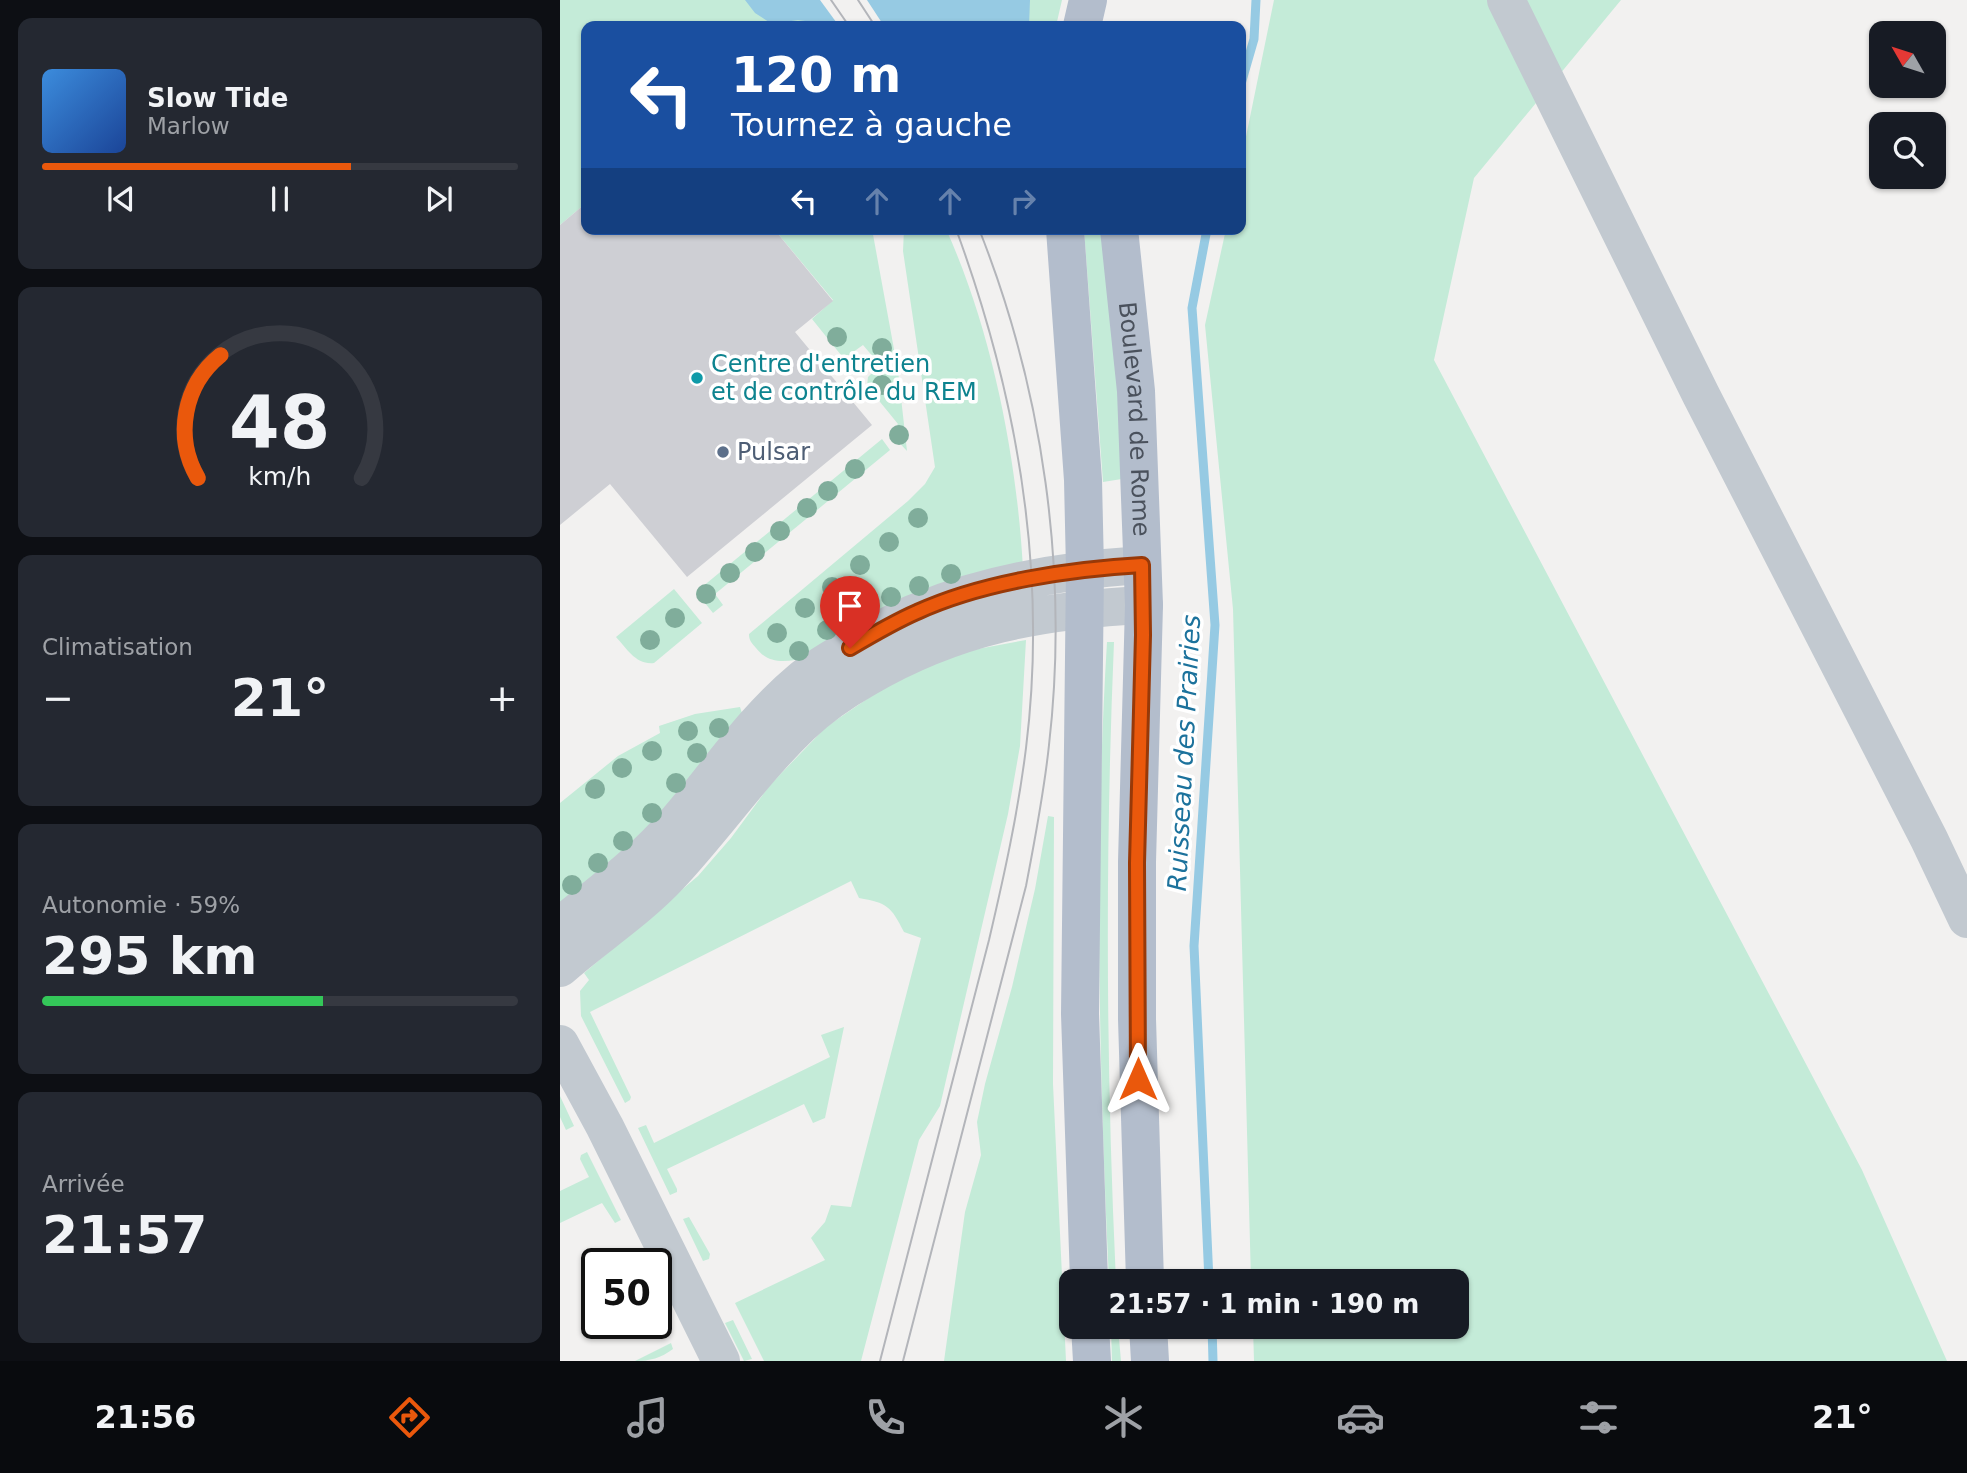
<!DOCTYPE html>
<html lang="fr">
<meta charset="utf-8">
<style>
body{margin:0;font-family:"DejaVu Sans",sans-serif;background:#242831;color:#f1f3f6;height:100vh;display:flex;flex-direction:column;font-size:26px;white-space:nowrap}
*{box-sizing:border-box;margin:0}
p{font-size:23px;color:#9ea1a6}
.icon{flex:none;width:38px;height:38px;fill:none;stroke:currentColor;stroke-width:2;stroke-linecap:round;stroke-linejoin:round}
.map{position:relative;flex:1;overflow:hidden}
.panel{display:flex;flex-direction:column;gap:18px;padding:18px;background:#0d0f14;width:560px}
.panel>*{flex:none}
.guide{position:absolute;left:21px;top:21px;width:665px;height:214px;border-radius:14px;box-shadow:0 2px 5px #0004;background:#1a4fa0;color:#fff;overflow:hidden}
.needle{width:46px;rotate:309deg}
.buttons{position:absolute;left:1309px;top:21px;display:grid;gap:14px}
.buttons a{display:grid;place-items:center;width:77px;height:77px;border-radius:14px;background:#171b24;box-shadow:0 2px 5px #0004;font-size:35px}
.speed{position:absolute;left:21px;top:1248px;display:flex;gap:14px;font-size:35px;font-weight:700;text-align:center}
.speed>*{display:grid;place-content:center;width:91px;height:91px;border-radius:50%;background:#171b24;box-shadow:0 2px 5px #0004;line-height:1}
.speed .limit{border:4px solid #111;border-radius:10px;background:#fff;color:#111}
.pin{position:absolute;display:grid;place-items:center;width:60px;height:60px;color:#fff;margin:-72px -30px;border-radius:50% 50% 50% 0;rotate:-45deg;box-shadow:0 0 7px #0007}
.pin .icon{rotate:45deg}
.me{position:absolute;width:77px;margin:-38px;rotate:0deg;stroke-linejoin:round;filter:drop-shadow(0 0 5px #0008)}
.turn{display:flex;align-items:center;gap:24px;height:147px;padding:0 35px;font-size:32px}
.turn .icon{width:91px;height:91px;stroke-width:2.5}
.turn b{display:block;font-size:49px;line-height:60px}
.lanes{display:flex;align-items:center;height:66px;padding:0 35px;background:#0003;justify-content:center;gap:35px;direction:ltr}
.lanes .off{opacity:.35}
.big{font-size:52px;font-weight:600;line-height:1.1}
.panel .widget{flex:1;display:flex;flex-direction:column;justify-content:center;gap:10px;min-width:0;padding:0 24px;border-radius:14px;background:#242831}
.panel .dial{align-items:center;gap:0}
.dial svg{height:182px;overflow:visible;fill:none;stroke:#363941;stroke-width:7;stroke-linecap:round;text-anchor:middle}
.dial text{fill:#f1f3f6;stroke:none}
.song{display:flex;align-items:center;gap:21px}
.cover{width:84px;height:84px;border-radius:10px;background:linear-gradient(135deg,hsl(210 70% 55%),hsl(220 70% 35%))}
.played{height:7px;border-radius:4px;background:linear-gradient(90deg,#ea580c 65%,#363941 65%)}
.keys{display:flex;justify-content:space-around;direction:ltr}
.heat{display:flex;justify-content:space-between;align-items:center;font-size:38px;direction:ltr}
.charge{height:10px;border-radius:5px;background:linear-gradient(90deg,#34c759 59%,#363941 0)}
.trip{position:absolute;left:499px;top:1269px;width:410px;height:70px;border-radius:14px;background:#171b24;box-shadow:0 2px 5px #0004;font-weight:600;line-height:70px;text-align:center}
.menu{display:flex;height:112px;justify-content:space-around;align-items:center;background:#090b0e;color:#9ea1a6}
.menu .icon{width:49px;height:49px}
.menu .active{color:#ea580c}
.menu b{font-size:32px;color:#f1f3f6}
main{display:flex;flex:1;min-height:0}
.map>svg:first-child{display:block}
.green{fill:#c4ebd8}
.water{fill:#96cae3}
.pier{fill:#f2f1f0}
.lines{fill:none;stroke-linecap:round;stroke-linejoin:round}
.stream{stroke:#96cae3;stroke-width:9}
.building{fill:#cecfd4}
.minor{stroke:#c2c9d0;stroke-width:38}
.major{stroke:#b3bdcc;stroke-width:38}
.tram{stroke:#b3b5ba;stroke-width:2}
.tree{fill:#80ad9b}
.route-casing{stroke:#983908;stroke-width:18}
.route{stroke:#ea580c;stroke-width:12}
.culture-dot{fill:#0f9aa8;stroke:#fff;stroke-width:2.5}
.service-dot{fill:#5c6f8a;stroke:#fff;stroke-width:2.5}
.labels{text-anchor:middle;stroke-width:7;stroke-linejoin:round;paint-order:stroke}
.culture-label{font-size:24px;fill:#0d838f;stroke:#fff;text-anchor:start}
.street-label{font-size:24px;fill:#4a515c;stroke:#fff}
.service-label{font-size:24px;fill:#4e5e75;stroke:#fff;text-anchor:start}
.water-label{font-size:26px;font-style:italic;fill:#1c729c;stroke:#fff}
</style>
<main>
<section class="panel">
<div class="widget">
<div class="song"><i class="cover"></i><div><b>Slow Tide</b><p>Marlow</p></div></div>
<div class="played"></div>
<div class="keys"><svg class="icon" aria-label="previous" viewBox="0 0 24 24"><path d="M18 5L8 12l10 7zM5 5v14"/></svg><svg class="icon" aria-label="pause" viewBox="0 0 24 24"><path d="M8 5v14M16 5v14"/></svg><svg class="icon" aria-label="next" viewBox="0 0 24 24"><path d="M6 5l10 7-10 7zM19 5v14"/></svg></div>
</div>
<div class="widget dial"><svg viewBox="0 0 100 80">
<path d="M14 69A42 42 0 1 1 86 69"/>
<path d="M14 69A42 42 0 0 1 24 15" stroke="#ea580c"/>
<text x="50" y="56" font-size="32" font-weight="700">48</text>
<text x="50" y="72" font-size="11">km/h</text>
</svg></div>
<div class="widget"><p>Climatisation</p>
<div class="heat"><a>−</a><b class="big">21°</b><a>+</a></div>
</div>
<div class="widget"><p>Autonomie · 59%</p><b class="big">295 km</b><div class="charge"></div></div>
<div class="widget"><p>Arrivée</p><b class="big">21:57</b></div>
</section>
<div class="map">
<svg width="1407" height="1361" viewBox="0 0 1407 1361">
<rect width="100%" height="100%" fill="#f2f1f0"/>
<path class="green" d="M0,0H502L496,26H26V203L0,225Z
M714,0H1061L914,178L874,360L1302,1170L1387,1361H694L693,1327L896,1326V1281H691L673,609L645,325L666,229H681V161Z
M214,229H312L338,371L347,451L332,435L331,431L338,424L307,386L308,377L320,365L303,345L289,355H281L252,319L273,300Z
M344,229H386C432,331 457,458 463,569L248,658C228,661 210,666 196,648C192,643 189,641 189,634L348,501L365,484L375,467L343,251Z
M524,229H549L568,478L543,482Z
M322,439L330,450L155,594L163,605L153,613L136,592Z
M114,589L142,623L94,663C76,665 67,649 56,637Z
M466,640L460,746L448,814L380,1106L359,1140L301,1361H204L175,1303L265,1260L251,1238L265,1222L271,1205L291,1207L361,938L344,932C331,906 327,903 299,898L291,881L30,1012L71,1097L70,1100L65,1103L21,1016L20,991L29,980L24,973L138,876L171,838L210,785L266,727L332,682L396,653Z
M547,642H554C545,855 546,1068 556,1281H549C539,1069 534,855 547,642Z
M180,707L183,716L120,797L0,908V803L58,756L100,733L99,726L135,714Z
M488,816L494,817L493,1084L506,1361H384L405,1212L421,1155L417,1122L425,1084L452,987L475,889Z
M284,1027L265,1118L253,1123L244,1104L107,1169L117,1189V1192L110,1195L78,1128L86,1125L94,1143L270,1057L261,1035Z
M0,1096L14,1126L6,1130L0,1117Z
M27,1152L61,1220L55,1223L42,1203L0,1223V1191L29,1177L20,1159L21,1155Z
M129,1217L150,1254L149,1259L143,1261L123,1219Z
M173,1320L192,1359L184,1361L165,1323Z
M551,1327H558L561,1361H552Z
M111,1343L113,1349C101,1358 90,1361 75,1361Z"/>
<path class="water" d="M185,0H470L469,26H280L238,20L212,24L195,13Z"/>
<path class="pier" d="M260,0H307L324,26H279Z"/>
<g class="lines">
<path class="stream" d="M681,84L694,39L696,0
M647,229L632,308L655,625L634,946L649,1281
M652,1326L653,1361"/>
</g>
<path class="building" d="M26,203V229H214L273,301L235,332L312,425L127,577L50,484L0,525V225Z"/>
<g class="lines">
<path class="minor" d="M946,0L1141,395L1369,839L1407,919
M0,926C35,897 73,869 104,836C151,785 187,725 241,680C255,668 273,658 290,648C312,635 335,620 360,611C430,582 507,570 582,565
M0,968C35,937 77,910 109,876C155,827 193,771 241,725C260,707 283,691 306,678C395,626 481,610 584,605
M0,1044L45,1127L161,1361"/>
<g class="major">
<path d="M522,26L528,0"/>
<path d="M505,229L523,480L525,569L520,1014L529,1281"/>
<path id="s1" d="M559,229L576,391L584,605L577,862V1019L585,1281"/>
<path d="M530,1326L532,1361"/>
<path d="M588,1326L590,1361"/>
</g>
<path class="tram" d="M271,0L289,26
M298,0L315,26
M320,1361L429,940C444,876 458,813 466,748C488,571 457,395 396,229
M343,1361L466,886C475,839 484,793 489,745C509,572 483,390 419,229"/>
</g>
<g class="tree">
<circle cx="277" cy="337" r="10"/>
<circle cx="322" cy="348" r="10"/>
<circle cx="322" cy="385" r="10"/>
<circle cx="339" cy="435" r="10"/>
<circle cx="295" cy="469" r="10"/>
<circle cx="268" cy="491" r="10"/>
<circle cx="247" cy="508" r="10"/>
<circle cx="358" cy="518" r="10"/>
<circle cx="220" cy="531" r="10"/>
<circle cx="329" cy="542" r="10"/>
<circle cx="195" cy="552" r="10"/>
<circle cx="300" cy="565" r="10"/>
<circle cx="170" cy="573" r="10"/>
<circle cx="391" cy="574" r="10"/>
<circle cx="359" cy="586" r="10"/>
<circle cx="272" cy="587" r="10"/>
<circle cx="146" cy="594" r="10"/>
<circle cx="331" cy="597" r="10"/>
<circle cx="245" cy="608" r="10"/>
<circle cx="298" cy="612" r="10"/>
<circle cx="115" cy="618" r="10"/>
<circle cx="267" cy="630" r="10"/>
<circle cx="217" cy="633" r="10"/>
<circle cx="90" cy="640" r="10"/>
<circle cx="239" cy="651" r="10"/>
<circle cx="159" cy="728" r="10"/>
<circle cx="128" cy="731" r="10"/>
<circle cx="92" cy="751" r="10"/>
<circle cx="137" cy="753" r="10"/>
<circle cx="62" cy="768" r="10"/>
<circle cx="116" cy="783" r="10"/>
<circle cx="35" cy="789" r="10"/>
<circle cx="92" cy="813" r="10"/>
<circle cx="63" cy="841" r="10"/>
<circle cx="38" cy="863" r="10"/>
<circle cx="12" cy="885" r="10"/>
</g>
<g class="lines">
<g class="route-casing">
<path id="route" d="M290,648C312,635 334,622 357,612C422,582 511,569 582,565L583,635L577,863L578,1079"/>
</g>
<use href="#route" class="route"/>
</g>
<circle class="culture-dot" cx="137" cy="378" r="7"/>
<circle class="service-dot" cx="163" cy="452" r="7"/>
<g class="labels">
<g class="culture-label">
<text x="151" y="372">Centre d'entretien<tspan x="151" dy="28">et de contrôle du REM</tspan></text>
</g>
<g class="street-label">
<text dy="8" stroke="none"><textPath href="#s1" startOffset="191">Boulevard de Rome</textPath></text>
</g>
<g class="service-label">
<text x="177" y="460">Pulsar</text>
</g>
<g class="water-label">
<text transform="translate(624 753) rotate(-87)" y="9">Ruisseau des Prairies</text>
</g>
</g>
</svg>
<div class="buttons">
<a><svg class="needle" viewBox="-14 -14 28 28"><path d="M0-13l5 13h-10z" fill="#e53935"/><path d="M0 13l5-13h-10z" fill="#9ea1a6"/></svg></a>
<a><svg class="icon" aria-label="search" viewBox="0 0 24 24"><circle cx="10" cy="10" r="6"/><path d="M15 15l6 6"/></svg></a>
</div>
<div class="speed"><div class="limit">50</div></div>
<div class="pin" style="left:290px;top:648px;background:#d93025"><svg class="icon" aria-label="arrive" viewBox="0 0 24 24"><path d="M6 21V4h12l-3 4 3 4H6"/></svg></div>
<svg class="me" style="left:578px;top:1079px" viewBox="-20 -20 40 40"><path d="M0-17L14 15 0 8-14 15z" fill="#ea580c" stroke="#fff" stroke-width="4"/></svg>
<div class="trip">21:57 · 1 min · 190 m</div>
<div class="guide">
<div class="turn"><svg class="icon" aria-label="left" viewBox="0 0 24 24"><path d="M17 20v-9H6M10 6l-5 5 5 5"/></svg><div><b>120 m</b>Tournez à gauche</div></div>
<div class="lanes"><svg class="icon" aria-label="left" viewBox="0 0 24 24"><path d="M17 20v-9H6M10 6l-5 5 5 5"/></svg><svg class="icon off" aria-label="ahead" viewBox="0 0 24 24"><path d="M12 20V5M6 11l6-6 6 6"/></svg><svg class="icon off" aria-label="ahead" viewBox="0 0 24 24"><path d="M12 20V5M6 11l6-6 6 6"/></svg><svg class="icon off" aria-label="right" viewBox="0 0 24 24"><path d="M7 20v-9h11M14 6l5 5-5 5"/></svg></div>
</div>
</div>
</main>
<nav class="menu">
<b>21:56</b>
<svg class="icon active" aria-label="directions" viewBox="0 0 24 24"><path d="M12 3l9 9-9 9-9-9zM9 14v-3h6M13 9l2 2-2 2"/></svg>
<svg class="icon" aria-label="music" viewBox="0 0 24 24"><path d="M9 18V5l10-2v13"/><circle cx="6" cy="18" r="3"/><circle cx="16" cy="16" r="3"/></svg>
<svg class="icon" aria-label="phone" viewBox="0 0 24 24"><path d="M5 4h4l2 5-3 2q2 4 5 5l2-3 5 2v4C11 20 4 13 5 4z"/></svg>
<svg class="icon" aria-label="climate" viewBox="0 0 24 24"><path d="M12 3v18M4 7l16 10M4 17L20 7"/></svg>
<svg class="icon" aria-label="car" viewBox="0 0 24 24"><path d="M5 17H2v-5l4-1 3-4h7l3 4 3 1v5h-3M9 17h6M6 11h13"/><circle cx="7" cy="17" r="2"/><circle cx="17" cy="17" r="2"/></svg>
<svg class="icon" aria-label="filters" viewBox="0 0 24 24"><path d="M4 7h16M4 17h16"/><circle cx="9" cy="7" r="2"/><circle cx="15" cy="17" r="2"/></svg>
<b>21°</b>
</nav>
